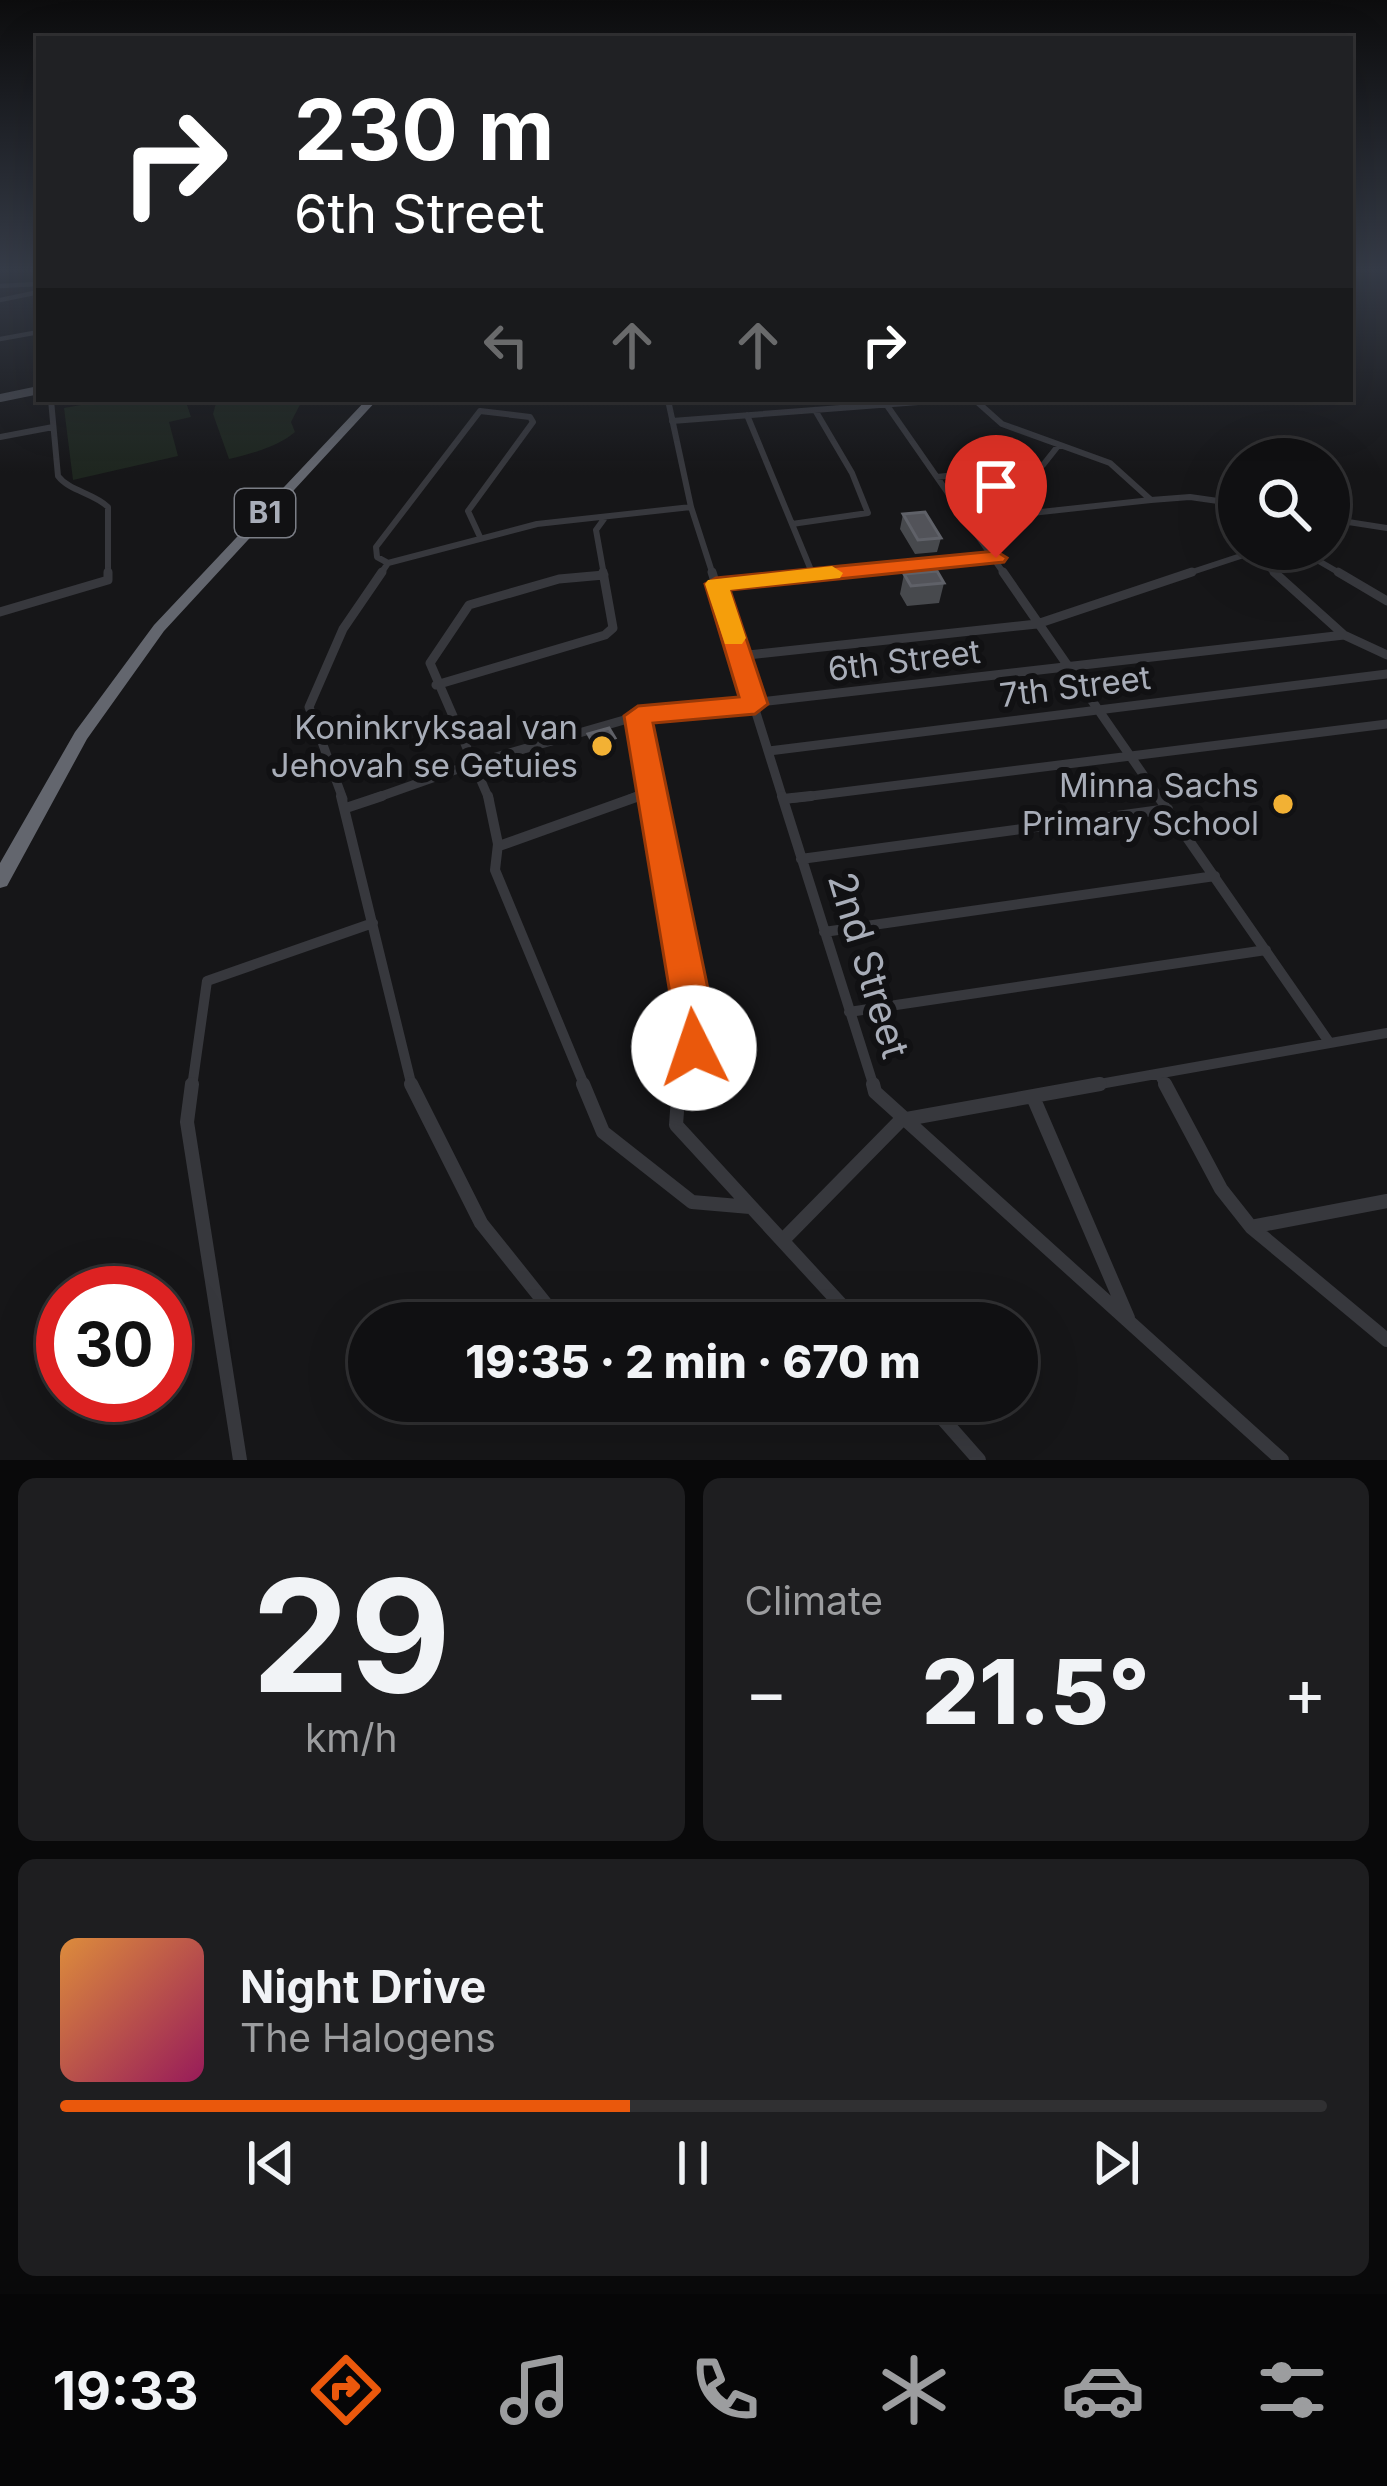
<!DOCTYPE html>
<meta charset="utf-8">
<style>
body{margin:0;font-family:Inter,sans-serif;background:#1e1e20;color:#f1f3f6;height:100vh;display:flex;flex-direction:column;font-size:45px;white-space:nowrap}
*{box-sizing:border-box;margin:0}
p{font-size:39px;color:#9c9d9f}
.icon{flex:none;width:66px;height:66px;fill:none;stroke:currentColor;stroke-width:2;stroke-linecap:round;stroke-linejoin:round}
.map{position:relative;height:1460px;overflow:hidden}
.panel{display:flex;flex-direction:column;gap:18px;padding:18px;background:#09090a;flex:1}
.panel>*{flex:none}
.guide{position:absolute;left:36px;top:36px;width:1317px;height:366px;border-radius:0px;box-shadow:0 12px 48px #0002,0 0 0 3px #303032;background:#202124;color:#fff;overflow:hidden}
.buttons{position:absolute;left:1218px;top:438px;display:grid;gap:24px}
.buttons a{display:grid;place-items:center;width:132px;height:132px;border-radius:50%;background:#101012;box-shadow:0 12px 48px #0002,0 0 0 3px #303032;font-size:60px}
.speed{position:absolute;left:36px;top:1266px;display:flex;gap:24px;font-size:60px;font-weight:700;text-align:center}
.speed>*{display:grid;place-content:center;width:156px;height:156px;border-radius:50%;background:#101012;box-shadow:0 12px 48px #0002,0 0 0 3px #303032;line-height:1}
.speed .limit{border:18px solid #d22;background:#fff;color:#111}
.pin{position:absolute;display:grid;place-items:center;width:102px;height:102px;color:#fff;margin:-123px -51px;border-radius:50% 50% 50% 0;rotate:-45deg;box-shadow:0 0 12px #0007}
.pin .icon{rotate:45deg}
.me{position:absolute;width:132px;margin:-66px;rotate:356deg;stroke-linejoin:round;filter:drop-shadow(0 0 9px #0008)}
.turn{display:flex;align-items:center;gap:42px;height:252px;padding:0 60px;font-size:54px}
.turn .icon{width:156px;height:156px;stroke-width:2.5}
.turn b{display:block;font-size:84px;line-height:102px}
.lanes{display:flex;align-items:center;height:114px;padding:0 60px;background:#0003;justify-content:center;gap:60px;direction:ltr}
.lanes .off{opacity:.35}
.big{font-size:90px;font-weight:800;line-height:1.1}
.panel .card{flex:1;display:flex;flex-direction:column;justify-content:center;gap:18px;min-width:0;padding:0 42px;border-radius:18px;background:#1e1e20}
.panel .dial{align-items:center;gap:0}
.dial b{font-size:156px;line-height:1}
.song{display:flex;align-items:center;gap:36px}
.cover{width:144px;height:144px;border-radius:18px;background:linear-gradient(135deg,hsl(30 70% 55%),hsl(330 70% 35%))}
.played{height:12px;border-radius:6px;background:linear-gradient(90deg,#ea580c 45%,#303032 45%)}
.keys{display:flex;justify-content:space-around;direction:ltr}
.heat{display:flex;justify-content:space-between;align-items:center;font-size:66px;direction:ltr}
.panel .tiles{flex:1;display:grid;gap:18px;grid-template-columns:1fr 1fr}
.card:last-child{grid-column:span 2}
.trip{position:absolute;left:348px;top:1302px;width:690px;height:120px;border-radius:60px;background:#101012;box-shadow:0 12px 48px #0002,0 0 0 3px #303032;font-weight:800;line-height:120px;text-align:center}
.tab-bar{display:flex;height:192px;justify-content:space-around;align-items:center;background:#060607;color:#9c9d9f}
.tab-bar .icon{width:84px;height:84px}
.tab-bar .selected{color:#ea580c}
.tab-bar b{font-size:54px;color:#f1f3f6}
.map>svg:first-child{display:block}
.green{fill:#1e261f}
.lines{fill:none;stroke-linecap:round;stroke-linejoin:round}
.street-far4{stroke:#37383d;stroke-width:4.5}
.street-far3{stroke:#37383d;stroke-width:6}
.street-far2{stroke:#37383d;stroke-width:9}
.street-far1{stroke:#37383d;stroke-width:10}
.street{stroke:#37383d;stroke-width:14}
.secondary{stroke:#45474d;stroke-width:8}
.highway{fill:#63666e;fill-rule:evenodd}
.wall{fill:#47494d}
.shaded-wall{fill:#2f3033}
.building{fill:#525359;stroke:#5f6168;stroke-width:3}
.route{fill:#ea580c;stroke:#983908;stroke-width:3}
.slow{fill:#f59e0b}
.poi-dot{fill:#f2b134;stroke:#111113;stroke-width:4.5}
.labels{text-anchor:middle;stroke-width:12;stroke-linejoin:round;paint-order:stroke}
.shield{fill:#111113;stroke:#7b7e86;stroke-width:3}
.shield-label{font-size:30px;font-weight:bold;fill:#a8adb8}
.street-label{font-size:33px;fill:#a8adb8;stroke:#111113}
.poi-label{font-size:33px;fill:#a8adb8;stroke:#111113;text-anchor:end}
.near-street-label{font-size:39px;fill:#a8adb8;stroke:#111113}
</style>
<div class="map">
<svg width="1387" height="1460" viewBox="0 0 1387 1460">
<rect width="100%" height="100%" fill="#161618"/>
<path class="green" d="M114,399H185L191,417L169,422L178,456L73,480L64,408Z
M217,399H303L291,422L295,432C281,445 252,454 229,459L213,414Z"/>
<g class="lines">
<path class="street-far4" d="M0,286L39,284
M0,300L39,292
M0,339L39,332
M974,399L979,403
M906,403L961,399"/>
<path class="street-far3" d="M51,400L58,476C69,491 94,493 108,507V575
M668,400L691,507L713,575
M975,400L1002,424L1110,463L1151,500L1190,497L1239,504
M886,404L1005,575
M747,415L813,575
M672,421L945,400
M0,437L53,427
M937,477L1043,465L1058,446
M1329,519L1387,528
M967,520L1151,500
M792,524L868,513L852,473L815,410
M1298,549L1343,575
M1251,552L1277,575
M388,563L377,557L376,547L480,411L530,417L533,422L468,511L480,537
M380,575L388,563L537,524L691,507
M599,575H604
M604,575L596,530L604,519
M808,575L996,558
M1183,575L1262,549"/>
<path class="street-far2" d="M712,572L783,799
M1003,572L1160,799
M1274,572L1344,635L1387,655
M1338,572L1387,601
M716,584L840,572
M0,612L108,580V572
M739,656L1037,624L1192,572
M436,685L605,635L613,628L603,572
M638,716L654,799
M769,751L1387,674
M343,799L309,707L343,629L382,572
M373,799L475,763L638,716L1344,635
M489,799L430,663L469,605L559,579L604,575
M630,799L654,790
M787,799L1387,724"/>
<path class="street-far1" d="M341,796L412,1087
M488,796L498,844L495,870L585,1087
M653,796L697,1023L678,1087
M782,796L874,1087
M1158,796L1329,1042
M783,799L811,796
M346,808L382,796
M502,845L639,796
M801,859L1168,809
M824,932L1215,876
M849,1012L1266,950
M1159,1074L1166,1087
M192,1087L207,981L373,923
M1083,1087L1387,1033"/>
<path class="street" d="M192,1084L187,1122L240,1460
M411,1084L481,1223L561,1323
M583,1084L603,1132L692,1202L750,1207
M679,1084L676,1125L858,1323
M873,1084L875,1092L1282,1460
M1165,1084L1221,1189L1251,1227L1387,1340
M1033,1097L1128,1318
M901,1120L1100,1084
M1251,1227L1387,1201
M784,1239L901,1120
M617,1401L629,1418
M927,1401L979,1460"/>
<path class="secondary" d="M0,398L39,390"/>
<path class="highway" d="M367,399H378L164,631L87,739L7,886L0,888V863L75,732L154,625Z"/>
</g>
<path class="wall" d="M903,514L941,538L937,552L915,554L900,529Z
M904,574L944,583L939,603L907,606L900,594Z"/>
<path class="shaded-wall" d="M615,738V748L595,755L594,745Z"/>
<path class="building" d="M925,512L941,538L918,540L903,514Z
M937,571L944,583L911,586L904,574Z
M609,728L615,738L594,745L588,734Z"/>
<linearGradient id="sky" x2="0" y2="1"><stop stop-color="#0c0c0d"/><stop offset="0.57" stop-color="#363c48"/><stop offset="1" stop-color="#363c48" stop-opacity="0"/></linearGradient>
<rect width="1387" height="473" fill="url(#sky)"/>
<path class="route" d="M996,551L1007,558L1004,562L730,590L768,704L755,714L653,723L715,1023L708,1060L694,1065L681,1060L624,716L638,706L739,697L705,584L716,578Z"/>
<path class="slow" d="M832,566L843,573L840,578L730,590L746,638L742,644H725L705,584L708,580Z"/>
<g class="poi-dot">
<circle cx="602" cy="746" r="12"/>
<circle cx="1283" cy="804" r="12"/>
</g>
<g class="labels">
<rect class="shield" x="235" y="489" width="60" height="48" rx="9"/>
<g class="shield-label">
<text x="265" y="523">B1</text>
</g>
<g class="street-label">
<text transform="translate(904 660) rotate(-7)" y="12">6th Street</text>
<text transform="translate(1075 686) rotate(-7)" y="12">7th Street</text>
</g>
<g class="poi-label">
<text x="578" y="739">Koninkryksaal van<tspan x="578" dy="38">Jehovah se Getuies</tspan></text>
<text x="1259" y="797">Minna Sachs<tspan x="1259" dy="38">Primary School</tspan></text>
</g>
<g class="near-street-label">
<text transform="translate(869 965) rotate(73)" y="14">2nd Street</text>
</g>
</g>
</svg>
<div class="buttons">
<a><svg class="icon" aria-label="search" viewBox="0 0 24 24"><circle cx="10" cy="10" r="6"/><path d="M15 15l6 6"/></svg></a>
</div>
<div class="speed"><div class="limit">30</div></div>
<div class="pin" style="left:996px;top:558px;background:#d93025"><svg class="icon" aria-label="arrive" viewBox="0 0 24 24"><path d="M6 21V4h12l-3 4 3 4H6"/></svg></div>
<svg class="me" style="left:694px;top:1048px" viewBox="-20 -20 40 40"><circle r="19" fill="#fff"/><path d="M0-13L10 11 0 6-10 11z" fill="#ea580c"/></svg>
<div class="trip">19:35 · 2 min · 670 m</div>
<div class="guide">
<div class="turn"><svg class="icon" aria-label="right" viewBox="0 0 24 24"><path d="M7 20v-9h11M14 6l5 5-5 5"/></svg><div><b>230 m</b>6th Street</div></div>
<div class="lanes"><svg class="icon off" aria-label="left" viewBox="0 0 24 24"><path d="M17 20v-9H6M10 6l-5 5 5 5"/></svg><svg class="icon off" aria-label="ahead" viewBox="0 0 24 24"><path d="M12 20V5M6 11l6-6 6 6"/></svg><svg class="icon off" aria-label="ahead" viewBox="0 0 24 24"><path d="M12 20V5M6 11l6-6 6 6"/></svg><svg class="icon" aria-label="right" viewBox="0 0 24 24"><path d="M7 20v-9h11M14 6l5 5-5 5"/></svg></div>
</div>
</div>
<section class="panel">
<div class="tiles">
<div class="card dial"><b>29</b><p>km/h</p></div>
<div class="card"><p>Climate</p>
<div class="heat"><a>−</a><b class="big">21.5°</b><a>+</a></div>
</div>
<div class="card">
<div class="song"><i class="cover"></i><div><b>Night Drive</b><p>The Halogens</p></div></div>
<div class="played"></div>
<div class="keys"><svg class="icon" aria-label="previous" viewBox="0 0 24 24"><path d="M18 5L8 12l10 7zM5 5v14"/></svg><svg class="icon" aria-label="pause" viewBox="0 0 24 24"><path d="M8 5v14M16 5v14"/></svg><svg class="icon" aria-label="next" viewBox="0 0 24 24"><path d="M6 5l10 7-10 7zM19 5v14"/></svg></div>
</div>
</div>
</section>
<nav class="tab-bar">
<b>19:33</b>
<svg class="icon selected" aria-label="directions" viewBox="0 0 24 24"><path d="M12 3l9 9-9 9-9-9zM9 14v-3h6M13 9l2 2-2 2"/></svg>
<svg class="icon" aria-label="music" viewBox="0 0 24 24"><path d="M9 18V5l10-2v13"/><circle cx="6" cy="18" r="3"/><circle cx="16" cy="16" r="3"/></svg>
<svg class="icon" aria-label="phone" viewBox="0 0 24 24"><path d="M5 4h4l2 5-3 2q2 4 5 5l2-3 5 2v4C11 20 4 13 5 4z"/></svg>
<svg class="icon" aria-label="climate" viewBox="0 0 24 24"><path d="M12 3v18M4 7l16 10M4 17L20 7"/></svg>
<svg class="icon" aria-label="car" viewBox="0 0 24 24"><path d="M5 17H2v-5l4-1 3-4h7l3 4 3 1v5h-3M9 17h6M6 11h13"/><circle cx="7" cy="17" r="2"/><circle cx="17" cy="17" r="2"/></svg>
<svg class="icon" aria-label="filters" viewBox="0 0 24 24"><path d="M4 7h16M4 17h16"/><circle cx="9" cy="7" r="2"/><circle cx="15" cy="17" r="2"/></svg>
</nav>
